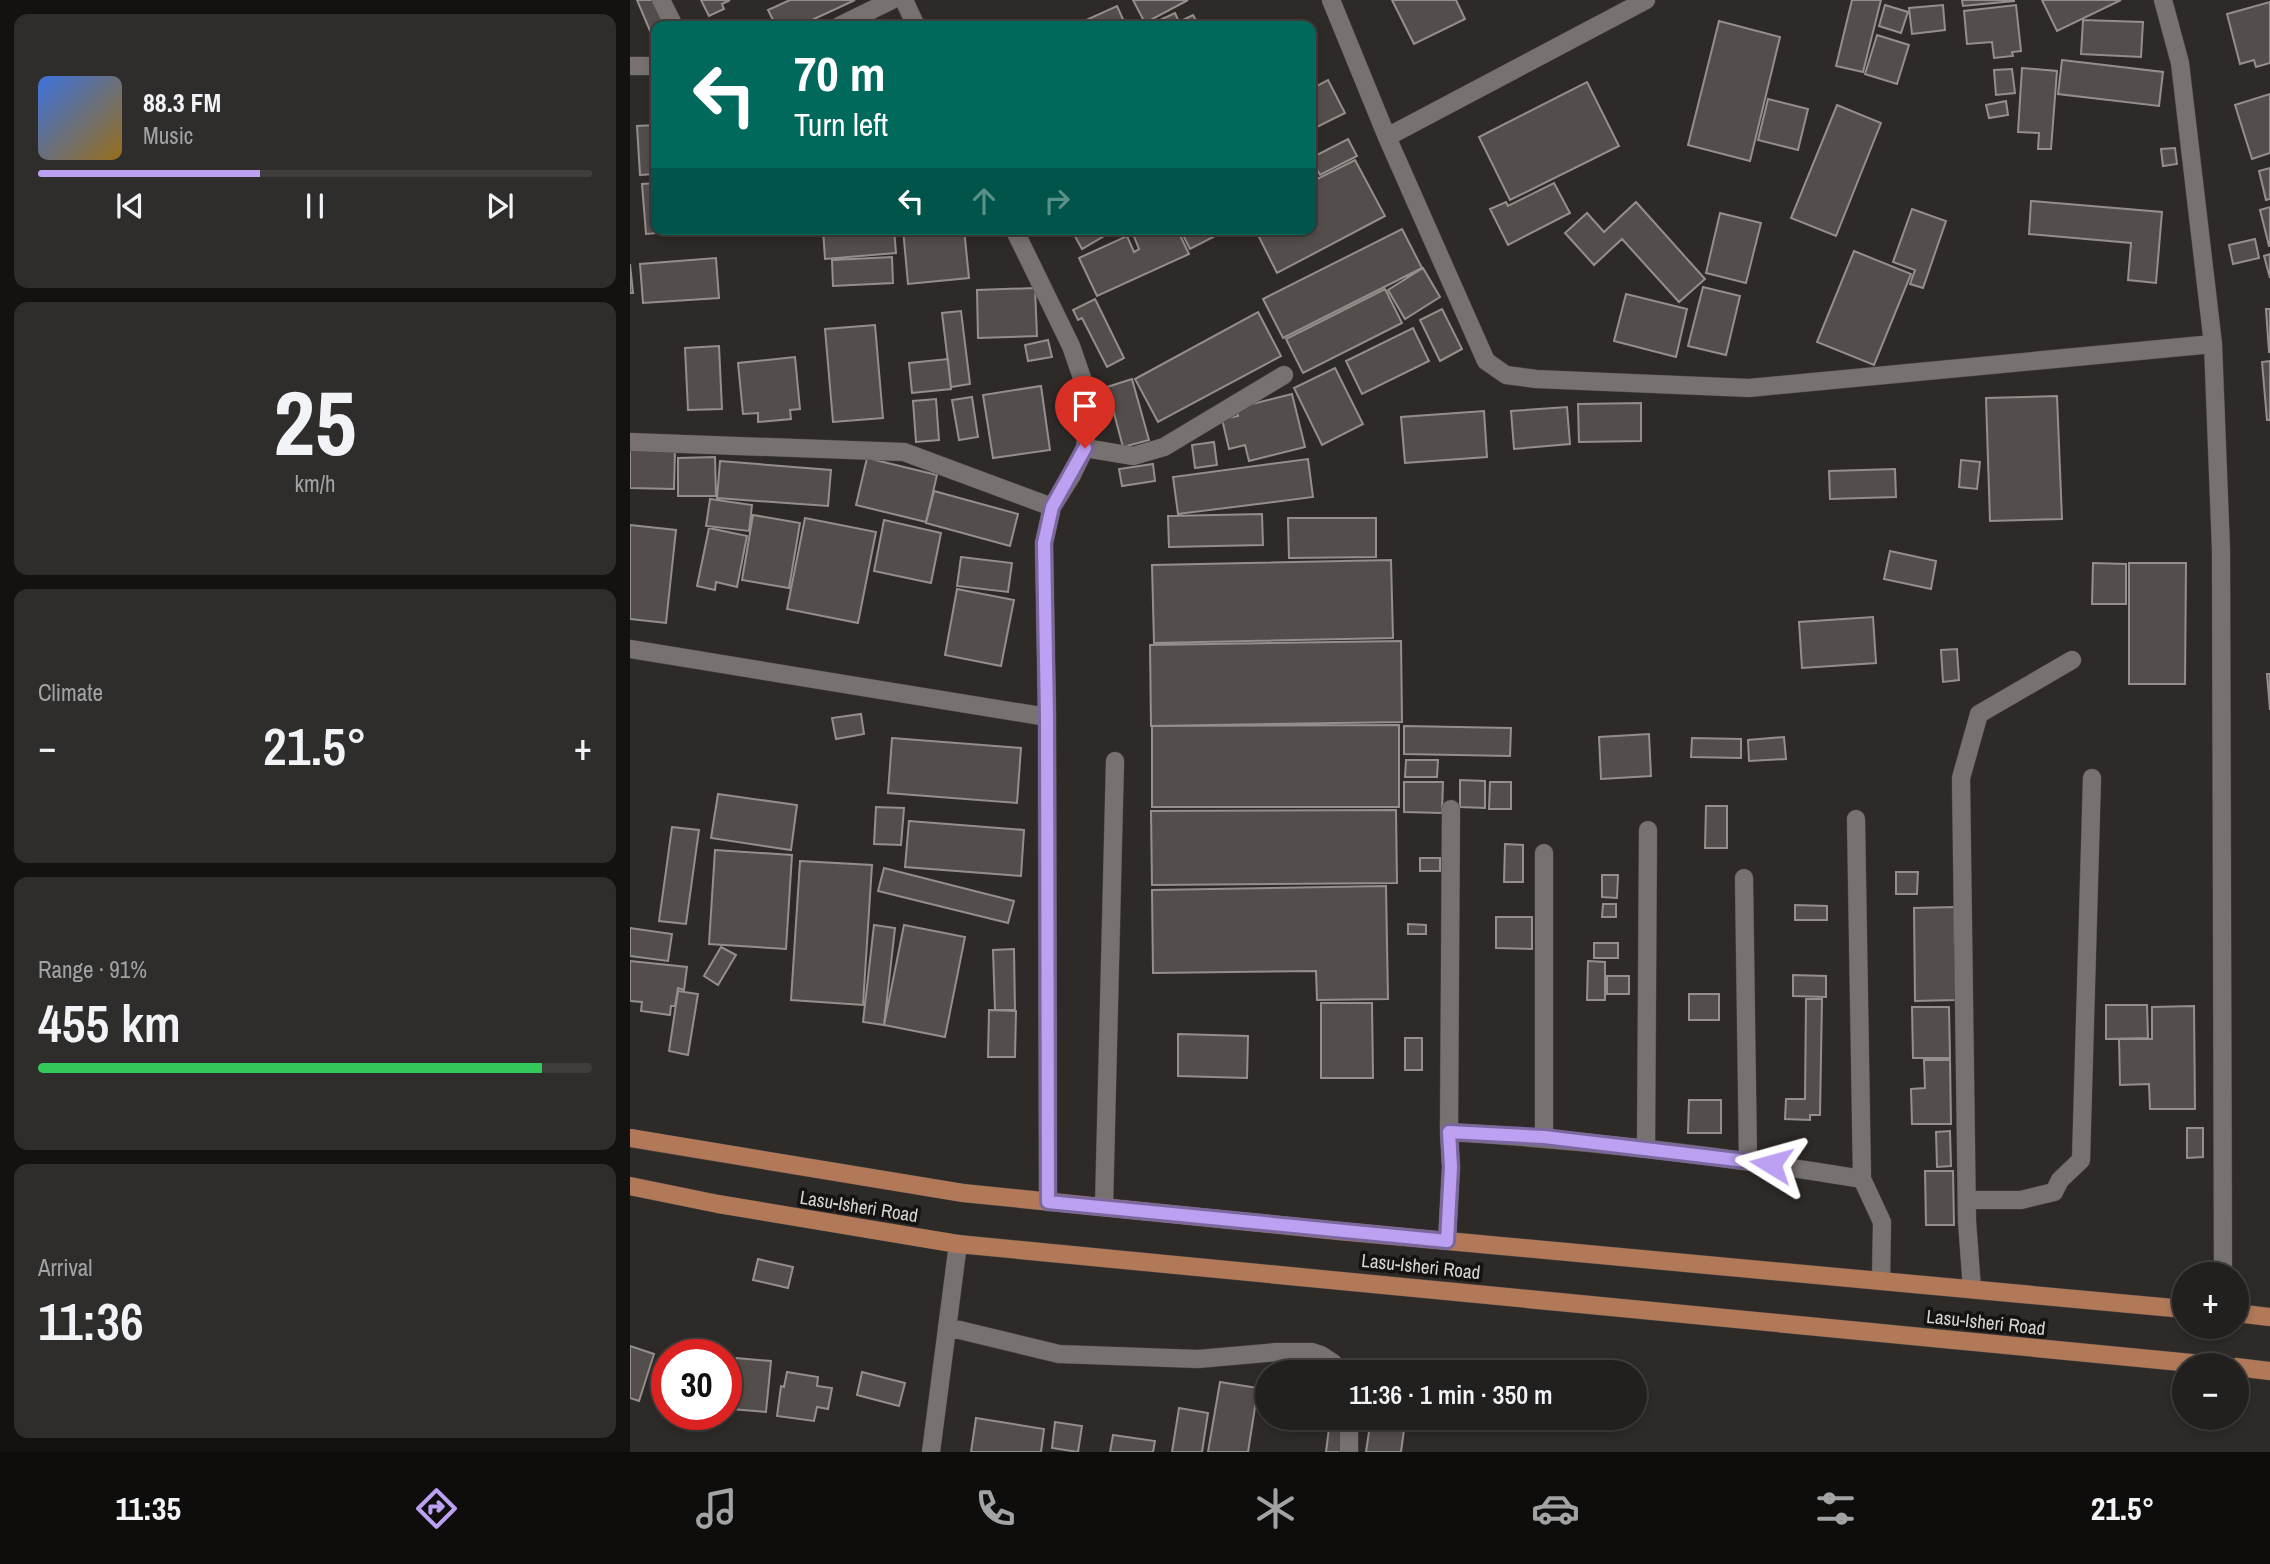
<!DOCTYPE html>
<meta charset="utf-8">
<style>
body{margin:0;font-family:"Archivo Narrow",sans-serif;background:#2e2d2b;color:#f1f3f6;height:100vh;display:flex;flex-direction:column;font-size:26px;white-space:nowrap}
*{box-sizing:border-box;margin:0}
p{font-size:23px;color:#a2a3a4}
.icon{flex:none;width:38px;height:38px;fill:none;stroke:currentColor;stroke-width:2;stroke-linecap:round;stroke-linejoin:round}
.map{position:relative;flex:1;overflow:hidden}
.sheet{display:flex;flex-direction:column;gap:14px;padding:14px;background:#131210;width:630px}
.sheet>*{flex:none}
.hud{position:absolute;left:21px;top:21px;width:665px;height:214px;border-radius:14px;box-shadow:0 4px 10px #0003,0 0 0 2px #3f3e3c;background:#00695c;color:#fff;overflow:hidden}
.controls{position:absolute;left:1542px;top:1262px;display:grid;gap:14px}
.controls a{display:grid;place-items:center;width:77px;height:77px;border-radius:50%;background:#22201e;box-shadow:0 4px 10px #0003,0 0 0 2px #3f3e3c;font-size:35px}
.speed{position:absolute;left:21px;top:1339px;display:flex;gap:14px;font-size:35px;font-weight:700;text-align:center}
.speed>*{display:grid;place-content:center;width:91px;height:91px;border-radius:50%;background:#22201e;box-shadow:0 4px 10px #0003,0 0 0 2px #3f3e3c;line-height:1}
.speed .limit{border:10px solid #d22;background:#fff;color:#111}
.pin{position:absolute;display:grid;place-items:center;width:60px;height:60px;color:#fff;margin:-72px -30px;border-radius:50% 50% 50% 0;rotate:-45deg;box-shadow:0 0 7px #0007}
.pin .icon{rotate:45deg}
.me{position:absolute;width:77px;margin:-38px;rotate:278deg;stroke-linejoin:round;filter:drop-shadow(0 0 5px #0008)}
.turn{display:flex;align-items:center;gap:24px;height:147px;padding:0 28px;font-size:32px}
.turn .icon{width:91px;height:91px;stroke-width:2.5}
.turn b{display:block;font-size:49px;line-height:60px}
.lanes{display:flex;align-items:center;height:66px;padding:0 28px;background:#0003;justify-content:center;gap:35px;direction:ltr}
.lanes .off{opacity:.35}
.big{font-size:52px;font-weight:600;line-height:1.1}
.sheet .tile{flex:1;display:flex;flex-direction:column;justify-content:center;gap:10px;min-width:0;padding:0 24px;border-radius:14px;background:#2e2d2b}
.sheet .dial{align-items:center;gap:0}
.dial b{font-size:91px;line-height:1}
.song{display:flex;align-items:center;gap:21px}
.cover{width:84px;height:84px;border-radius:10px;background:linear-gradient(135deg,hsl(220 70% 55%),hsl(40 70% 35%))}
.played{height:7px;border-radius:4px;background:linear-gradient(90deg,#bca0f2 40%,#3f3e3c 40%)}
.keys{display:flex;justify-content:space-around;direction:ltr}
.heat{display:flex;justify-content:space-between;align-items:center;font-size:38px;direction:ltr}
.charge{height:10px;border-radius:5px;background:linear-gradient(90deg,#34c759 91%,#3f3e3c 0)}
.trip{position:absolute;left:625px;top:1360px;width:392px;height:70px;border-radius:35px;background:#22201e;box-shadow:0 4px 10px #0003,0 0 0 2px #3f3e3c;font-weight:600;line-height:70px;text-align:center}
.tab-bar{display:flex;height:112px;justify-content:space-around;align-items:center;background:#0e0d0c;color:#a2a3a4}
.tab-bar .icon{width:49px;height:49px}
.tab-bar .active{color:#bca0f2}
.tab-bar b{font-size:32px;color:#f1f3f6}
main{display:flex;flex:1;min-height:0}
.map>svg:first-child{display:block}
.building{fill:#534e4c;stroke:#948f8c;stroke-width:2}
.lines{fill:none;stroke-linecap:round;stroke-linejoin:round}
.minor-casing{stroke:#4c4847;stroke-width:19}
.major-casing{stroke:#4c4847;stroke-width:19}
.minor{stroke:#777270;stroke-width:18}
.major{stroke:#b17958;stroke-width:18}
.route-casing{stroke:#7a689d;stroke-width:18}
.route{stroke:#bca0f2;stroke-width:12}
.labels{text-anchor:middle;stroke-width:7;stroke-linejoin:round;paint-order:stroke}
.street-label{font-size:19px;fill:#d7d4d3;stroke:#151312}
</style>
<main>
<section class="sheet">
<div class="tile">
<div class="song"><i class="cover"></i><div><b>88.3 FM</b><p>Music</p></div></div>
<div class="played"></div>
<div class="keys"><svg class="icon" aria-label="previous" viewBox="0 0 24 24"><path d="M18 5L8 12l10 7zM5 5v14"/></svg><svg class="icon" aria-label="pause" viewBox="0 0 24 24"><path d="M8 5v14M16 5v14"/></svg><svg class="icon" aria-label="next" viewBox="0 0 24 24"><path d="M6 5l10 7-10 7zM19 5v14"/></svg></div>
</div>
<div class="tile dial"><b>25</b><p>km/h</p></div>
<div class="tile"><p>Climate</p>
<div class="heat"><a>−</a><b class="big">21.5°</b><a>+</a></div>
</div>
<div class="tile"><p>Range · 91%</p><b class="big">455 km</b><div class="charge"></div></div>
<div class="tile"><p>Arrival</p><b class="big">11:36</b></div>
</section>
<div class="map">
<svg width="1640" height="1452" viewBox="0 0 1640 1452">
<rect width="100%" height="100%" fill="#2e2a28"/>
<path class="building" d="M7,0H27L38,26H26V37L23,38Z
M71,0H100L92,4L94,9L79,16Z
M160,0H225L169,26H146L138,10Z
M503,0H558L515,23Z
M762,0H826L835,19L784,44Z
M1222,0H1251L1233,72L1206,66Z
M1332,0H1384V1L1333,6Z
M1412,0H1491L1427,31Z
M1640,2V63L1626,67L1624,60L1610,64L1597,14Z
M1255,5L1278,12L1271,33L1249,26Z
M1313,5L1315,30L1282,34L1279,8Z
M1386,5L1391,51L1382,52L1383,56L1364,58L1362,42L1337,44L1334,11Z
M487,6L496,26H456L454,21Z
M545,13L549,22L563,15L569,26H517Z
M1453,20L1513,22L1511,57L1451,54Z
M1089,21L1150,37L1120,161L1058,145Z
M1247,35L1279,45L1267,84L1235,74Z
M1432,60L1533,72L1529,106L1428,94Z
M1392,68L1427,71L1421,149H1408L1409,133L1388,132Z
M1382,69L1385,93L1366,95L1364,70Z
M698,80L715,113L681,130V89Z
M957,82L989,146L880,200L849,137Z
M1640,94V153L1622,159L1605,105Z
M1138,99L1178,109L1168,150L1128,140Z
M1376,101L1378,115L1359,118L1356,105Z
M1207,105L1251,123L1206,236L1161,218Z
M26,125V174L10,175L7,126Z
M718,139L727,156L690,175L681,158Z
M1545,148L1547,164L1533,166L1531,149Z
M725,160L755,216L647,273L625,229H681V182Z
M1640,168V199L1636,200L1629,171Z
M26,183V229H75L16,234L12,184Z
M924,183L940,213L878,245L860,209L876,202L878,206Z
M1401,201L1532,212L1526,283L1498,280L1501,243L1399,234Z
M1006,202L1075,279L1049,302L992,239L964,265L935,233L957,213L974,232Z
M1640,207V246H1639L1630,210Z
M1282,209L1316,221L1293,288L1280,284L1285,270L1263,262Z
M1090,213L1131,223L1116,283L1076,273Z
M193,229H264L266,253L195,259Z
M273,229H334L339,278L278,284Z
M441,229H486L452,249Z
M512,229H547L559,254L467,296L449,258L497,236L504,252L509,249L503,234Z
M550,229H597V230L560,249Z
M772,229L792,268L653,338L633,299Z
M1625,239L1629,258L1603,264L1599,245Z
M1224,251L1281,274L1244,365L1187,342Z
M1640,254V278L1634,256Z
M262,257L263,283L203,286L202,260Z
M86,258L89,298L13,303L10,264Z
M0,264L3,293H0Z
M793,268L810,297L775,319L758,290Z
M1073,287L1110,296L1096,355L1058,346Z
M405,288L407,336L348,338L347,290Z
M755,289L772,323L673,373L656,339Z
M996,294L1057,309L1046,357L984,341Z
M465,299L494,358L477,367L452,318L448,320L443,310Z
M812,309L832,349L810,361L790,320Z
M1636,309H1640V352H1639Z
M331,311L340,384L321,387L312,313Z
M628,312L651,356L528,422L505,379Z
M245,325L253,418L203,422L195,329Z
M783,328L799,361L732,394L716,361Z
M418,340L422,357L398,361L395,345Z
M89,346L92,409L58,410L55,348Z
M165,357L170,409L160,410L161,419L128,422V413L113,414L108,363Z
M318,359L321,389L282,393L279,363Z
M1640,361V420H1637L1632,362Z
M705,368L733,424L692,445L664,388Z
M502,379L519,440L493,447L477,387Z
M411,386L420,450L363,458L353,395Z
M662,394L675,447L619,461L615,445L599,449L592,419L608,416L606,408Z
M1427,396L1432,519L1360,521L1356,398Z
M342,397L348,437L329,440L322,400Z
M306,399L309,440L286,442L283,401Z
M1011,403V441L949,442L948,404Z
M937,407L940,444L884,449L881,411Z
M854,411L857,457L775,463L771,417Z
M584,442L587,465L565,468L562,445Z
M0,448L45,449L44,489L0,488Z
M85,457L86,496H48V458Z
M237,458L307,475L296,522L226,505Z
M678,459L683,497L548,514L543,477Z
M1331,460L1350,462L1347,489L1329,487Z
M90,461L201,470L198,506L87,498Z
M523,464L525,481L492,486L489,469Z
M1265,469L1266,497L1200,499L1199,471Z
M304,491L388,514L380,546L296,523Z
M80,499L122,505L119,531L76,526Z
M632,514L633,545L539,547L538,516Z
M123,515L170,523L159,588L112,580Z
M175,518L246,532L228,623L157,609Z
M658,518H746V557L659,558Z
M254,520L311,533L301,583L244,571Z
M0,525L46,530L36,623L0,619Z
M79,528L117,536L107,587L86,582L85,590L67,586Z
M1260,551L1306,561L1301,589L1254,579Z
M331,557L382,563L378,592L327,586Z
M761,560L763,638L524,643L522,565Z
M1463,563L1496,564V604H1462Z
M1499,563H1556L1555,684H1499Z
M327,589L384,600L371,666L315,655Z
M1243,617L1246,663L1172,668L1169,622Z
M771,641L772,722L521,726L520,645Z
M1327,649L1329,680L1313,682L1311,650Z
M1637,674H1640V710Z
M231,714L234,734L206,739L202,718Z
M769,725V807H522V726Z
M774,726L881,728L880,756L774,754Z
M1019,734L1021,776L971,779L969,737Z
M1154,737L1156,759L1119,761L1118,740Z
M262,738L391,748L387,803L258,793Z
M1062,738L1111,739V758L1061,757Z
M776,760H808L807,777H775Z
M830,780L855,781V808L830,807Z
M774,782H813L812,813L774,812Z
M860,782H881V809H859Z
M88,794L167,805L161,850L81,838Z
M1076,806H1097V848H1075Z
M246,807L274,808L271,845L244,844Z
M766,810L767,883L522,885L521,811Z
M279,821L394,830L391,876L275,867Z
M42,827L69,830L56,924L29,921Z
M875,844L893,845V882H874Z
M85,850L162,855L156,949L79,944Z
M790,858H810V871H790Z
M170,861L242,865L233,1005L161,1000Z
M254,868L384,901L378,923L248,891Z
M1266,872H1288L1287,894H1266Z
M972,875H988L987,898L972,897Z
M756,886L758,999L687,1000L686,971L523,973L522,890Z
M973,904H986V917H972Z
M1165,905L1197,906V920H1165Z
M1324,907L1326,1000L1285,1001L1284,908Z
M866,917H902V949L866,948Z
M778,924L796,925V934H778Z
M244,925L265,928L254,1025L233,1022Z
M274,925L335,937L315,1037L254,1025Z
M0,928L42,934L38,961L0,956Z
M964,943H988V958H964Z
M91,947L106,955L88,985L74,976Z
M384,949L385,1010H365L363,950Z
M0,961L57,967L54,990L48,988L45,1006H41L40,1015L11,1011L12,1002L0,1001Z
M958,961L975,962V1000H957Z
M1163,975L1196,976V997L1163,996Z
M977,976H999V994H977Z
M48,991L68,994L58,1055L39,1051Z
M1059,994H1089V1020H1059Z
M1176,999H1192L1190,1115H1180V1120L1155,1119L1156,1099H1175Z
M691,1003H742L743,1078H691Z
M1476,1005H1517L1518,1038L1476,1039Z
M1564,1006L1565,1109H1520L1519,1084L1490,1085L1489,1039H1522V1007Z
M1282,1007H1319L1320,1058H1283Z
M359,1010L386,1011L385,1057H358Z
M548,1034L618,1036L617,1078L548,1076Z
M775,1038H792V1070H775Z
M1294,1060H1320L1321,1124H1282L1281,1089L1295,1088Z
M1059,1100H1091V1133H1058Z
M1557,1128H1573V1157L1557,1158Z
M1320,1131L1321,1166L1307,1167L1306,1132Z
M1295,1171H1323L1324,1225H1296Z
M128,1259L163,1267L158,1288L123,1280Z
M0,1346L24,1354L9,1401L0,1398Z
M106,1358L141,1361L136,1412L101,1409Z
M157,1372L188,1377L187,1386L202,1388L198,1409L187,1407L184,1421L147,1416L151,1386L154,1387Z
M232,1372L275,1383L269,1406L227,1395Z
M590,1382L628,1388L618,1452H578Z
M549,1408L578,1413L572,1452H542Z
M346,1418L414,1429L411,1452H341Z
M425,1422L452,1426L448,1452L422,1448Z
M740,1425L774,1430L771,1452H736Z
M699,1428L717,1430L715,1452H696Z
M483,1435L525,1441L523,1452H480Z"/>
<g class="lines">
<g class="minor-casing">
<path id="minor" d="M31,0L44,26
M274,0L286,26
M701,0L757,137L1016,0
M209,26L262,0
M0,66H26
M757,137L856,361L876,375L906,379L1119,388L1583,344L1550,63L1533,0
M384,229L441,346L459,398L455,448L442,475L422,507L414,543L417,717L418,1202
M1583,344L1591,550L1593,1274
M0,442L274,452L422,507
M455,448L503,456L534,447L654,375
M0,649L417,717
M1226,819L1232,1179
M914,853V1137
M1114,878L1118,1160
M819,1132L821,809
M1016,1149L1018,830
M1337,1200H1391L1424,1192L1430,1180L1451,1160L1462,778
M474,1207L485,761
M817,1241L821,1167L819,1132C958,1140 1095,1156 1232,1179L1252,1222L1251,1280
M1342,1289L1337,1221L1331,778L1349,714L1442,660
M317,1327L429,1354L568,1359L647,1352H682L691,1355L703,1363L709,1372
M719,1418V1452
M301,1452L328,1244"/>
</g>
<g class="major-casing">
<path id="major" d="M0,1138L333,1193L709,1231L1554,1309
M0,1186L88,1204L328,1244L1582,1365
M1606,1313L1640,1317
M1606,1367L1640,1371"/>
</g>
<use href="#minor" class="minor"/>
<use href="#major" class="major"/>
</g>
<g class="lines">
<g class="route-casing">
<path id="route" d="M455,448L422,507L414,543L417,717L418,1202L817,1241L821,1167L819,1132L914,1137L1141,1164"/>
</g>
<use href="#route" class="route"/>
</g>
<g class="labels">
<g class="street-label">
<text transform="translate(229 1206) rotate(9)" y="7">Lasu-Isheri Road</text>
<text transform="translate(791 1266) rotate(6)" y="7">Lasu-Isheri Road</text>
<text transform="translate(1356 1322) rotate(6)" y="7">Lasu-Isheri Road</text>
</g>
</g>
</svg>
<div class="controls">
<a>+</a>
<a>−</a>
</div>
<div class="speed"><div class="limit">30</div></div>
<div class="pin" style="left:455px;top:448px;background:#d93025"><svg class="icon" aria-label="arrive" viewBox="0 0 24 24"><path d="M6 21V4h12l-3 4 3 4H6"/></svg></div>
<svg class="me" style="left:1141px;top:1164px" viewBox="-20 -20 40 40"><path d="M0-17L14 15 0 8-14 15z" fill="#bca0f2" stroke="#fff" stroke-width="4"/></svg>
<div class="trip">11:36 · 1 min · 350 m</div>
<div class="hud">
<div class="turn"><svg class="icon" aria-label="left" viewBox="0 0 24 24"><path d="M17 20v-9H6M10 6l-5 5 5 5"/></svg><div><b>70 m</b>Turn left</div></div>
<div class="lanes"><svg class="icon" aria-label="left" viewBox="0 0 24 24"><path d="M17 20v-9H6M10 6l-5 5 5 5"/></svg><svg class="icon off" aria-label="ahead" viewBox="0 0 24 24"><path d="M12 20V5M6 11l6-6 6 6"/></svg><svg class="icon off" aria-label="right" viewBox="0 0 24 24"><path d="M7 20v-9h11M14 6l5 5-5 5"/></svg></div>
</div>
</div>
</main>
<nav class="tab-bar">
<b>11:35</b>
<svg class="icon active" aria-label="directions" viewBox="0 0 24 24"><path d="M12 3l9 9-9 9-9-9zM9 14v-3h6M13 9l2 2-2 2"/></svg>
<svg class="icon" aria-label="music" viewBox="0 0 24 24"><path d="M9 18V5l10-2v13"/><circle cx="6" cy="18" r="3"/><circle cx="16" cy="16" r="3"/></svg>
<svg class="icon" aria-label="phone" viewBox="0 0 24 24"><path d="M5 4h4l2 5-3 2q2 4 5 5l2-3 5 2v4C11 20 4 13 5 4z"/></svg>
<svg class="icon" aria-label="climate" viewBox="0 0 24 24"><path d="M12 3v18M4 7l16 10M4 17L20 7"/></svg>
<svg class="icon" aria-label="car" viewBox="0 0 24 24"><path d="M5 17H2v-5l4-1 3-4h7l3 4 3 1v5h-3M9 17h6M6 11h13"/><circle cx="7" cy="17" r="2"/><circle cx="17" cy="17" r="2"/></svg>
<svg class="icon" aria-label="filters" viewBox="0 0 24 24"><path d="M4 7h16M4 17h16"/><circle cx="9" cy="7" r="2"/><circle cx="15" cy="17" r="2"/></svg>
<b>21.5°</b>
</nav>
